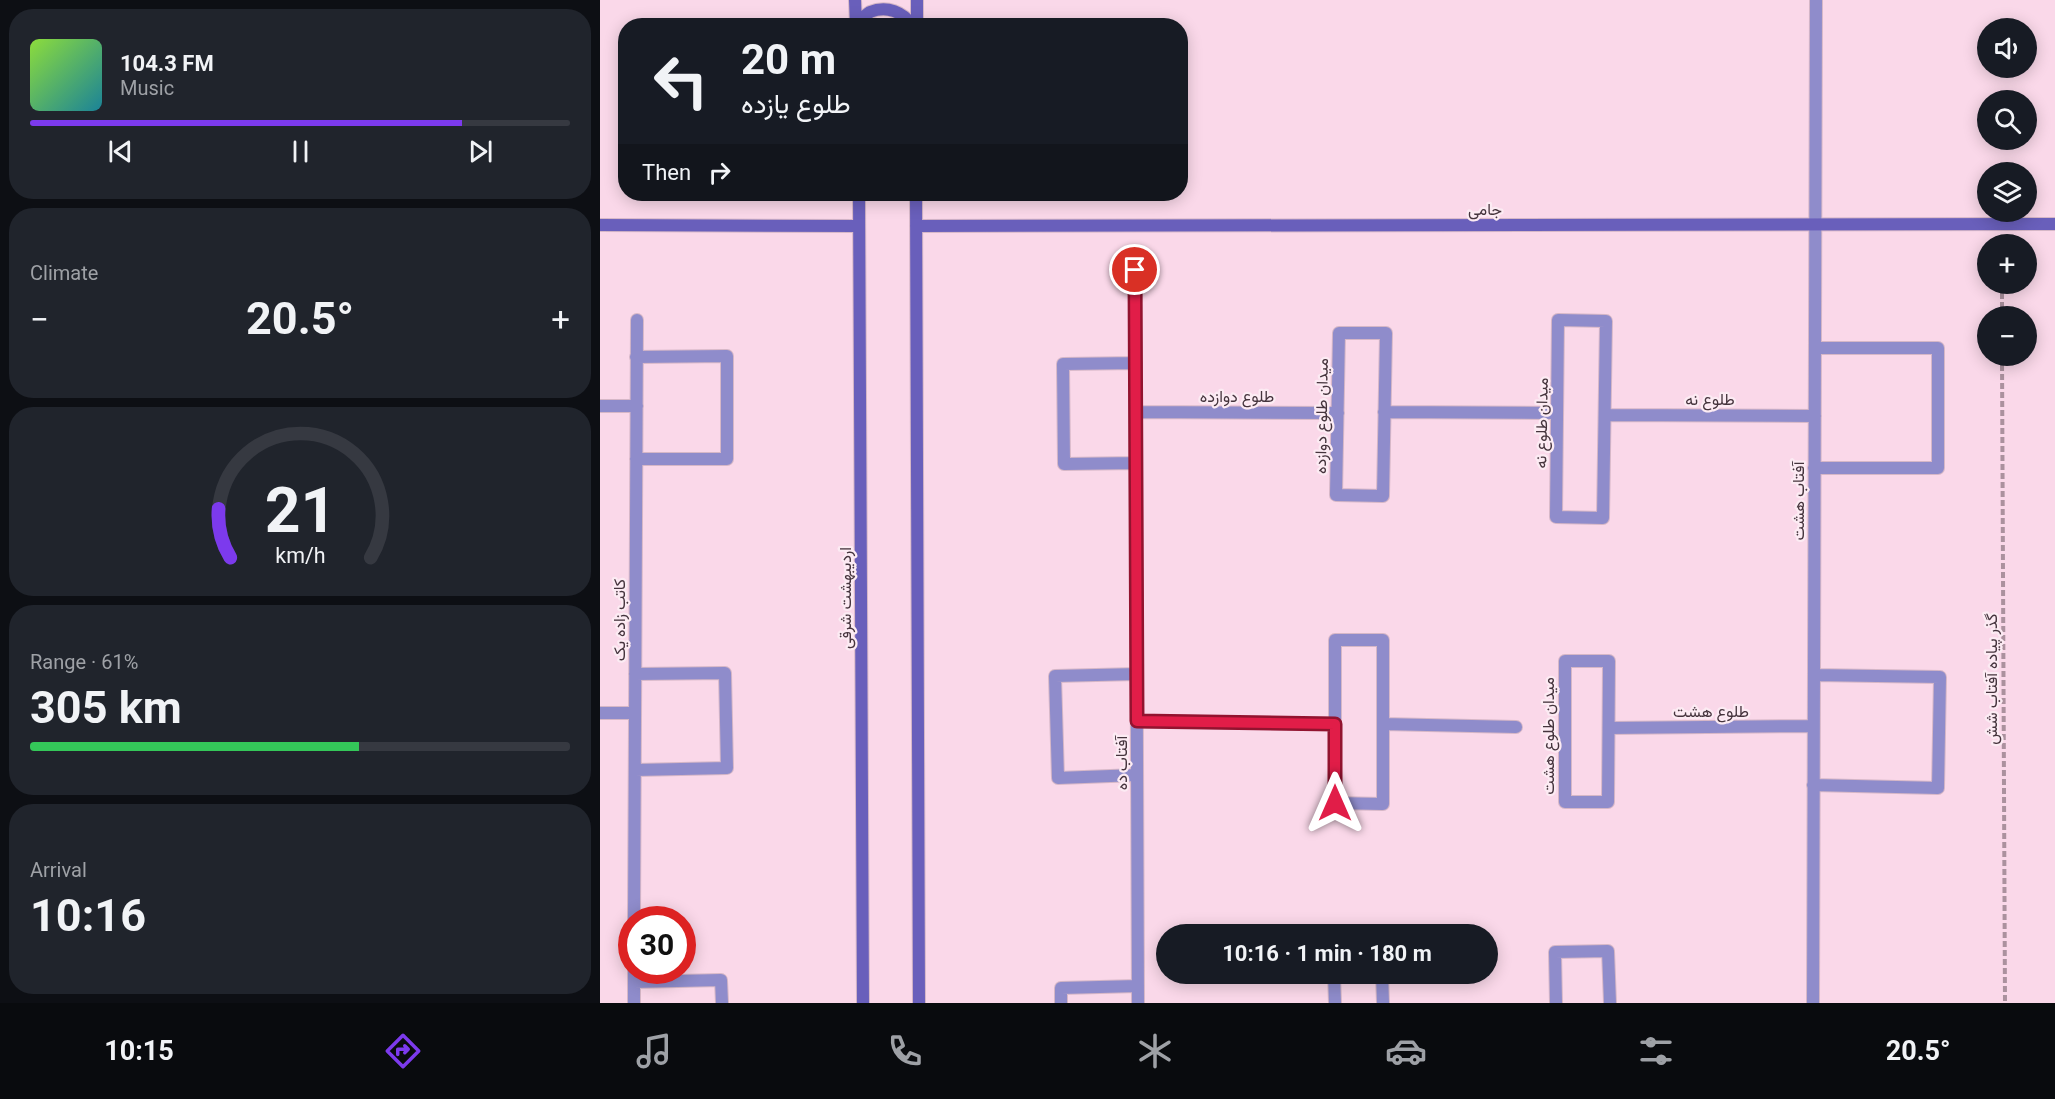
<!DOCTYPE html>
<meta charset="utf-8">
<style>
body{margin:0;font-family:Roboto,Vazirmatn,sans-serif;background:#20242c;color:#f1f3f6;height:100vh;display:flex;flex-direction:column;font-size:22px;white-space:nowrap}
*{box-sizing:border-box;margin:0}
p{font-size:20px;color:#9ea1a6}
.icon{flex:none;width:33px;height:33px;fill:none;stroke:currentColor;stroke-width:2;stroke-linecap:round;stroke-linejoin:round}
.map{position:relative;flex:1;overflow:hidden}
.sheet{display:flex;flex-direction:column;gap:9px;padding:9px;background:#0d0f14;width:600px}
.sheet>*{flex:none}
.banner{position:absolute;left:18px;top:18px;width:570px;height:183px;border-radius:24px;box-shadow:0 3px 15px #0003;background:#171b24;color:#f1f3f6;overflow:hidden}
.controls{position:absolute;left:1377px;top:18px;display:grid;gap:12px}
.controls a{display:grid;place-items:center;width:60px;height:60px;border-radius:50%;background:#171b24;box-shadow:0 3px 15px #0003;font-size:30px}
.speed{position:absolute;left:18px;top:906px;display:flex;gap:12px;font-size:30px;font-weight:700;text-align:center}
.speed>*{display:grid;place-content:center;width:78px;height:78px;border-radius:50%;background:#171b24;box-shadow:0 3px 15px #0003;line-height:1}
.speed .limit{border:9px solid #d22;background:#fff;color:#111}
.pin{position:absolute;display:grid;place-items:center;width:51px;height:51px;color:#fff;margin:-26px;border:3px solid #fff;border-radius:50%;box-shadow:0 2px 6px #0007}
.me{position:absolute;width:66px;margin:-33px;rotate:0deg;stroke-linejoin:round;filter:drop-shadow(0 0 4px #0008)}
.turn{display:flex;align-items:center;gap:21px;height:126px;padding:0 24px;font-size:27px}
.turn .icon{width:78px;height:78px;stroke-width:2.5}
.turn b{display:block;font-size:42px;line-height:51px}
.then{display:flex;align-items:center;height:57px;padding:0 24px;background:#0003;gap:12px;font-size:22px}
.big{font-size:45px;font-weight:700;line-height:1.1}
.sheet .tile{flex:1;display:flex;flex-direction:column;justify-content:center;gap:9px;min-width:0;padding:0 21px;border-radius:24px;background:#20242c}
.sheet .dial{align-items:center;gap:0}
.dial svg{height:156px;overflow:visible;fill:none;stroke:#363941;stroke-width:7;stroke-linecap:round;text-anchor:middle}
.dial text{fill:#f1f3f6;stroke:none}
.song{display:flex;align-items:center;gap:18px}
.cover{width:72px;height:72px;border-radius:9px;background:linear-gradient(135deg,hsl(90 70% 55%),hsl(190 70% 35%))}
.played{height:6px;border-radius:3px;background:linear-gradient(90deg,#7c3aed 80%,#363941 80%)}
.keys{display:flex;justify-content:space-around;direction:ltr}
.heat{display:flex;justify-content:space-between;align-items:center;font-size:33px;direction:ltr}
.charge{height:9px;border-radius:4px;background:linear-gradient(90deg,#34c759 61%,#363941 0)}
.trip{position:absolute;left:556px;top:924px;width:342px;height:60px;border-radius:30px;background:#171b24;box-shadow:0 3px 15px #0003;font-weight:700;line-height:60px;text-align:center}
.tab-bar{display:flex;height:96px;justify-content:space-around;align-items:center;background:#090b0e;color:#9ea1a6}
.tab-bar .icon{width:42px;height:42px}
.tab-bar .active{color:#7c3aed}
.tab-bar b{font-size:27px;color:#f1f3f6}
main{display:flex;flex:1;min-height:0}
.map>svg:first-child{display:block}
.lines{fill:none;stroke-linecap:round;stroke-linejoin:round}
.street-casing{stroke:#d6b7c7;stroke-width:14}
.secondary-casing{stroke:#d6b7c7;stroke-width:14}
.path{stroke:#ab919e;stroke-width:4;stroke-dasharray:6 3;stroke-linecap:butt}
.street{stroke:#8f8ccb;stroke-width:12}
.secondary{stroke:#695fbb;stroke-width:12}
.route-casing{stroke:#92132f;stroke-width:15}
.route{stroke:#e11d48;stroke-width:10}
.labels{text-anchor:middle;stroke-width:4.5;stroke-linejoin:round;paint-order:stroke}
.street-label{font-size:16px;fill:#45343d;stroke:#fcebf3}
</style>
<main>
<section class="sheet">
<div class="tile">
<div class="song"><i class="cover"></i><div><b>104.3 FM</b><p>Music</p></div></div>
<div class="played"></div>
<div class="keys"><svg class="icon" aria-label="previous" viewBox="0 0 24 24"><path d="M18 5L8 12l10 7zM5 5v14"/></svg><svg class="icon" aria-label="pause" viewBox="0 0 24 24"><path d="M8 5v14M16 5v14"/></svg><svg class="icon" aria-label="next" viewBox="0 0 24 24"><path d="M6 5l10 7-10 7zM19 5v14"/></svg></div>
</div>
<div class="tile"><p>Climate</p>
<div class="heat"><a>−</a><b class="big">20.5°</b><a>+</a></div>
</div>
<div class="tile dial"><svg viewBox="0 0 100 80">
<path d="M14 69A42 42 0 1 1 86 69"/>
<path d="M14 69A42 42 0 0 1 8 44" stroke="#7c3aed"/>
<text x="50" y="56" font-size="32" font-weight="700">21</text>
<text x="50" y="72" font-size="11">km/h</text>
</svg></div>
<div class="tile"><p>Range · 61%</p><b class="big">305 km</b><div class="charge"></div></div>
<div class="tile"><p>Arrival</p><b class="big">10:16</b></div>
</section>
<div class="map">
<svg width="1455" height="1003" viewBox="0 0 1455 1003">
<rect width="100%" height="100%" fill="#fad8e9"/>
<g class="lines">
<g class="street-casing">
<path id="street" d="M535,270L538,1003
M958,320L1006,321L1003,518L956,517Z
M739,333H786L783,496L736,495Z
M36,357L127,356V459H36
M536,363L463,364L464,464L536,463
M0,406H37
M536,412L738,413
M784,412L957,413
M1005,415L1215,416
M1214,468H1338V348H1215
M735,640H783V804L735,803Z
M965,661H1009L1008,802H965Z
M35,674L125,673L127,768L35,770
M537,674L455,676L458,778L537,775
M0,713H35
M537,721L735,724
M783,724L916,727
M1009,728L1213,726
M1213,785L1338,788L1340,677L1214,675
M34,920L37,320
M734,974L735,1003
M782,974L783,1003
M34,982L121,980L122,1003
M34,1003V970
M461,1003V988L538,986
M956,1003L955,952L1008,951L1010,1003
M1213,1003L1216,0"/>
</g>
<g class="secondary-casing">
<path id="secondary" d="M255,0L256,26
M256,25C260,21 265,15 270,12C287,5 303,12 313,26
M317,26V0
M259,194L263,1003
M316,194L319,1003
M0,225L259,226
M316,226L1455,224"/>
</g>
<path class="path" d="M1402,284V316
M1402,356L1405,1003"/>
<use href="#street" class="street"/>
<use href="#secondary" class="secondary"/>
</g>
<g class="lines">
<g class="route-casing">
<path id="route" d="M535,270L537,721L735,724V803"/>
</g>
<use href="#route" class="route"/>
</g>
<g class="labels">
<g class="street-label">
<text x="885" y="215">جامی</text>
<text x="637" y="402">طلوع دوازده</text>
<text x="1110" y="405">طلوع نه</text>
<text transform="translate(721 416) rotate(-89)" y="6">میدان طلوع دوازده</text>
<text transform="translate(941 423) rotate(-89)" y="6">میدان طلوع نه</text>
<text transform="translate(1198 501) rotate(-90)" y="6">آفتاب هشت</text>
<text transform="translate(245 598) rotate(-90)" y="6">اردیبهشت شرقی</text>
<text transform="translate(19 620) rotate(-90)" y="6">کاتب زاده یک</text>
<text transform="translate(1391 679) rotate(-90)" y="6">گذر پیاده آفتاب شش</text>
<text x="1111" y="717">طلوع هشت</text>
<text transform="translate(948 736) rotate(-90)" y="6">میدان طلوع هشت</text>
<text transform="translate(521 763) rotate(-90)" y="6">آفتاب ده</text>
</g>
</g>
</svg>
<div class="controls">
<a><svg class="icon" aria-label="sound" viewBox="0 0 24 24"><path d="M4 9h4l5-4v14l-5-4H4zM17 9q2 3 0 6"/></svg></a>
<a><svg class="icon" aria-label="search" viewBox="0 0 24 24"><circle cx="10" cy="10" r="6"/><path d="M15 15l6 6"/></svg></a>
<a><svg class="icon" aria-label="layers" viewBox="0 0 24 24"><path d="M12 4l9 5-9 5-9-5zM3 14l9 5 9-5"/></svg></a>
<a>+</a>
<a>−</a>
</div>
<div class="speed"><div class="limit">30</div></div>
<div class="pin" style="left:535px;top:270px;background:#d93025"><svg class="icon" aria-label="arrive" viewBox="0 0 24 24"><path d="M6 21V4h12l-3 4 3 4H6"/></svg></div>
<svg class="me" style="left:735px;top:803px" viewBox="-20 -20 40 40"><path d="M0-17L14 15 0 8-14 15z" fill="#e11d48" stroke="#fff" stroke-width="4"/></svg>
<div class="trip">10:16 · 1 min · 180 m</div>
<div class="banner">
<div class="turn"><svg class="icon" aria-label="left" viewBox="0 0 24 24"><path d="M17 20v-9H6M10 6l-5 5 5 5"/></svg><div><b>20 m</b>طلوع یازده</div></div>
<div class="then">Then<svg class="icon" aria-label="right" viewBox="0 0 24 24"><path d="M7 20v-9h11M14 6l5 5-5 5"/></svg></div>
</div>
</div>
</main>
<nav class="tab-bar">
<b>10:15</b>
<svg class="icon active" aria-label="directions" viewBox="0 0 24 24"><path d="M12 3l9 9-9 9-9-9zM9 14v-3h6M13 9l2 2-2 2"/></svg>
<svg class="icon" aria-label="music" viewBox="0 0 24 24"><path d="M9 18V5l10-2v13"/><circle cx="6" cy="18" r="3"/><circle cx="16" cy="16" r="3"/></svg>
<svg class="icon" aria-label="phone" viewBox="0 0 24 24"><path d="M5 4h4l2 5-3 2q2 4 5 5l2-3 5 2v4C11 20 4 13 5 4z"/></svg>
<svg class="icon" aria-label="climate" viewBox="0 0 24 24"><path d="M12 3v18M4 7l16 10M4 17L20 7"/></svg>
<svg class="icon" aria-label="car" viewBox="0 0 24 24"><path d="M5 17H2v-5l4-1 3-4h7l3 4 3 1v5h-3M9 17h6M6 11h13"/><circle cx="7" cy="17" r="2"/><circle cx="17" cy="17" r="2"/></svg>
<svg class="icon" aria-label="filters" viewBox="0 0 24 24"><path d="M4 7h16M4 17h16"/><circle cx="9" cy="7" r="2"/><circle cx="15" cy="17" r="2"/></svg>
<b>20.5°</b>
</nav>
